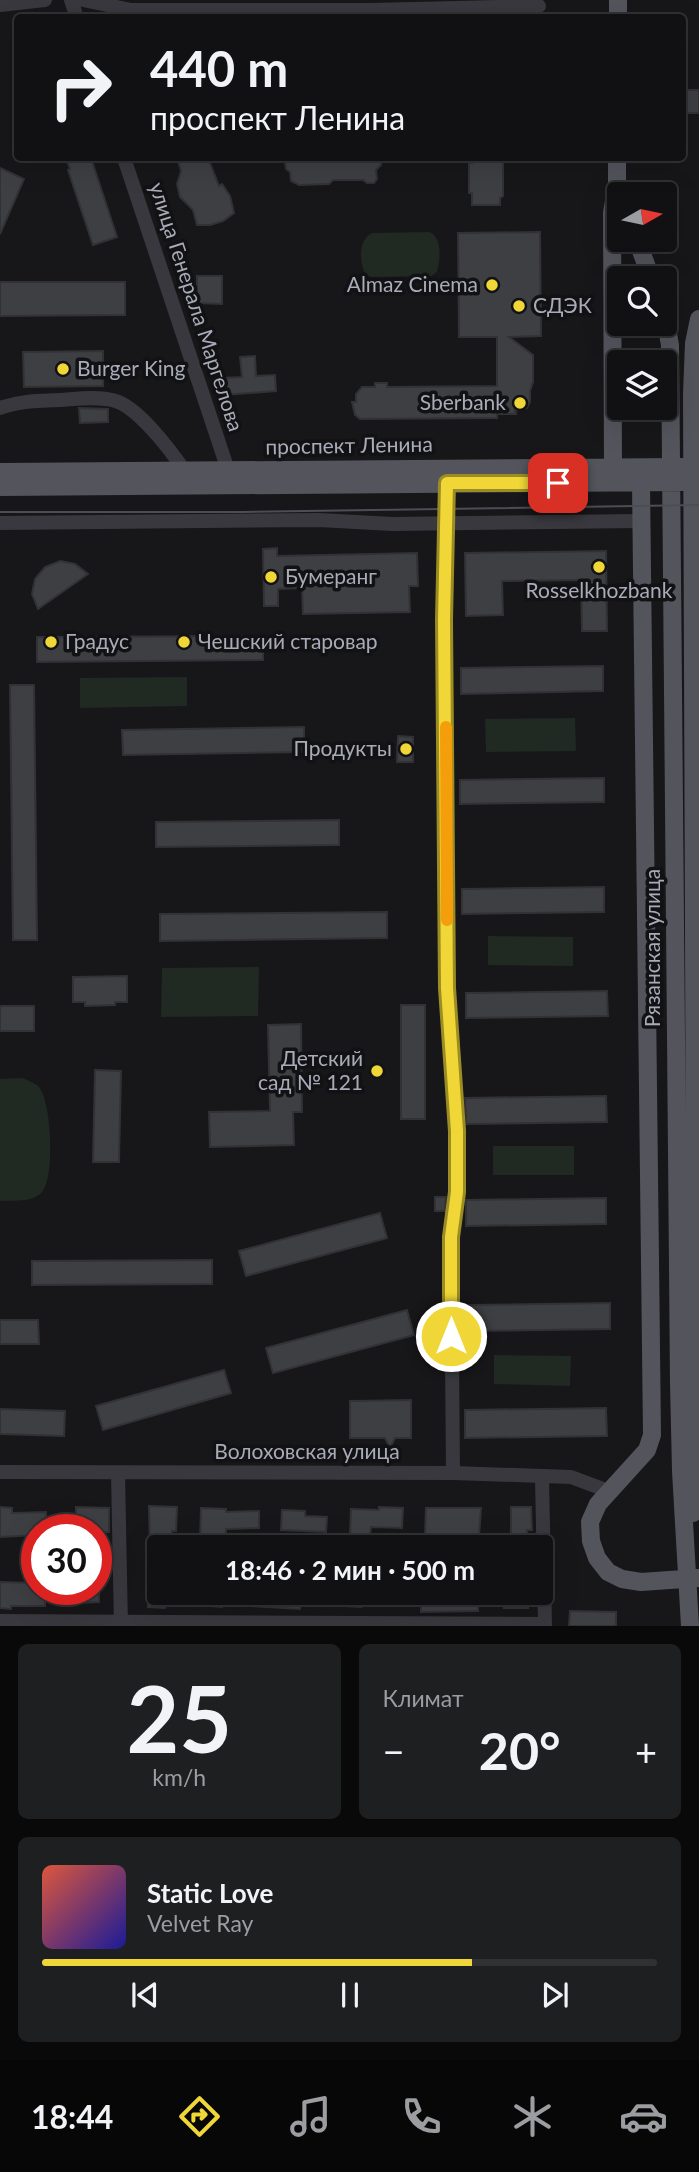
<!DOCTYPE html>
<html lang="ru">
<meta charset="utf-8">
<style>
body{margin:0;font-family:Lato,sans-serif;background:#1e1f21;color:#f1f3f6;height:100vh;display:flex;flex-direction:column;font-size:26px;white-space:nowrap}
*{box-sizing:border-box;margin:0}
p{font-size:23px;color:#9c9da0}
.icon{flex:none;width:38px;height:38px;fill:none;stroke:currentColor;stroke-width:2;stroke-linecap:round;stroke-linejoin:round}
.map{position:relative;height:1626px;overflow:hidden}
.sheet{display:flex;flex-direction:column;gap:18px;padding:18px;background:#09090a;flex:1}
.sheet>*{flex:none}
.banner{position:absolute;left:14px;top:14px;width:672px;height:147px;border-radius:7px;box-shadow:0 7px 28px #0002,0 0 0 2px #303133;background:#111113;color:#f1f3f6;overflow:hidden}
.needle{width:46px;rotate:81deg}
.buttons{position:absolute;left:607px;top:182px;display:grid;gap:14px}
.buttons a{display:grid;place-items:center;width:70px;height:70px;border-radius:7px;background:#111113;box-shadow:0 7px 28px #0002,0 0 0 2px #303133;font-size:35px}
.speed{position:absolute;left:21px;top:1514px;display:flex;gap:14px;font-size:35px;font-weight:700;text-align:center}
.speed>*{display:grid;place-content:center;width:91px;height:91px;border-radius:50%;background:#111113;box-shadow:0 7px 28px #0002,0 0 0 2px #303133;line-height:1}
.speed .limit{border:10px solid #d22;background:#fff;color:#111}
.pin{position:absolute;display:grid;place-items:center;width:60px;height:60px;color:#fff;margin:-30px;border-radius:14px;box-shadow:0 4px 10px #0006}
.me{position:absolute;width:77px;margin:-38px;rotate:0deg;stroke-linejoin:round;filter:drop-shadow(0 0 5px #0008)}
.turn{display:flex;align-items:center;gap:24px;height:147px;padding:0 21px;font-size:32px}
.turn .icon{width:91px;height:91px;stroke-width:2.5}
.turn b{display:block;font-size:49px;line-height:60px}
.big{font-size:52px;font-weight:700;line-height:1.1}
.sheet .widget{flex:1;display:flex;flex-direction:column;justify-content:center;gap:10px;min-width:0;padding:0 24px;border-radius:10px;background:#1e1f21}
.sheet .dial{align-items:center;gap:0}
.dial b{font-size:91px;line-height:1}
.song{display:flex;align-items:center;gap:21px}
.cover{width:84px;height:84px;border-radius:10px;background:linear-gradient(135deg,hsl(10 70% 55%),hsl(240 70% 35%))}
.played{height:7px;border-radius:4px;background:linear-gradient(90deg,#f0d737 70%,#303133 70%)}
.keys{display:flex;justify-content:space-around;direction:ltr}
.heat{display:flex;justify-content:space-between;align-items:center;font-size:38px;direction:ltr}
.sheet .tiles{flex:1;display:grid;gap:18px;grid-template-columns:1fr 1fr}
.widget:last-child{grid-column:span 2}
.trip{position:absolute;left:147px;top:1535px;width:406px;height:70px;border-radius:7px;background:#111113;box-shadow:0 7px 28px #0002,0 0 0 2px #303133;font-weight:700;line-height:70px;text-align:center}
.tab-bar{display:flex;height:112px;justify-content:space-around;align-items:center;background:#070708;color:#9c9da0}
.tab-bar .icon{width:49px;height:49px}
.tab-bar .current{color:#f0d737}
.tab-bar b{font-size:32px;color:#f1f3f6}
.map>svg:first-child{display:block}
.green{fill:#212923}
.building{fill:#3e3f43;stroke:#323135;stroke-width:2}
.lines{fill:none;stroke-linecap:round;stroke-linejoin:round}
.minor{stroke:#38383e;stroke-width:14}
.major{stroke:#54545d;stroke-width:18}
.tram{stroke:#4d4d55;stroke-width:2}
.route-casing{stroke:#9c8c24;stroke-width:18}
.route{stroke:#f0d737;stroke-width:12}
.slow{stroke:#f59e0b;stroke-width:12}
.poi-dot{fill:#f0d737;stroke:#121214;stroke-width:2.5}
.labels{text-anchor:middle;stroke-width:7;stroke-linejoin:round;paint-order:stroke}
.poi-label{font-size:21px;fill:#a9abb9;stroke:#121214;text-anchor:start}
.street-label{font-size:21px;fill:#a9abb9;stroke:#121214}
</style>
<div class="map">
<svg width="699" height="1626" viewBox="0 0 699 1626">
<rect width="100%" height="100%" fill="#171719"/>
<path class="green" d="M372,233L430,232C443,239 440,260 437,272L431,276L372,277L366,275C359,263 358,240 372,233Z
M187,677V706L80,708V678Z
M575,718L576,751L486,752L485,719Z
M488,936L573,937V966L488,965Z
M259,967L258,1016L161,1017L162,968Z
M23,1078C27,1080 34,1083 38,1086C52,1100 55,1177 42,1192C32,1203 14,1200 0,1201V1079Z
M493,1146H574V1175H493Z
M494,1355L571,1356L570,1386L494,1384Z"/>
<path class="building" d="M686,90H699V113H686Z
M66,158H91L117,237L93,245L68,170L70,169Z
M177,158H208L219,186L222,184L230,196L234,213L223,221L210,225H197L193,210L180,197L177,184L181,171Z
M290,158H381V165L376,170L377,179L374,183H367L363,180H333L329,184L299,185L291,181L290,172L286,169L285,162Z
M472,158H500V160H503V196L500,198V205H472V193H469V163H472Z
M0,168L24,179L0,234Z
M540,232L541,336L509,337L533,355V382L530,391V402L527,408L515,411L516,414H497V418L360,419L355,415L352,402H356V394L362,387H375V383H387V387L497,386V337H459L458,233Z
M197,276H222V304L197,303Z
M0,282H125V315L0,316Z
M103,351V386L24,387L23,352Z
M255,356L256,376L275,375L276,391L224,395L223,378L242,377L240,357Z
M79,408L108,409V422L80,423Z
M277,548V556L417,553L418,586H409L410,612L303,614L302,588L278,589V606H264L263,549Z
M606,551L607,631H582L581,580L502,581L503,615L466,616L465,553Z
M60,561L75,564L88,574L38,609L32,594L35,579L45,567Z
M263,636V660L37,662V637Z
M603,666V691L461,694V668Z
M10,685H34L37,940H13Z
M304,727V752L123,755L122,730Z
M398,736L413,737V762H397Z
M604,778V802L460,804V780Z
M339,820V845L156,847V822Z
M604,887V912L462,914V889Z
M387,912V938L160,941V914Z
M127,976V1002H115V1005L85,1006V1002H73V977Z
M607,991L608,1016L466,1018V993Z
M401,1005H425V1119H401Z
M0,1006H34V1031H0Z
M301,1024L302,1112H293L294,1145L210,1147L209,1112L270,1111L268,1025Z
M95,1070L121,1071L119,1162H93Z
M606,1096L607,1122L466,1124L465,1098Z
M435,1197H446L445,1211H435Z
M606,1198V1224L466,1226V1200Z
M380,1213L387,1238L246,1276L239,1251Z
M212,1260V1284L32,1285V1261Z
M610,1303V1329L469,1331L468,1305Z
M407,1310L414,1335L273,1373L266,1348Z
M0,1320H38L39,1344H0Z
M224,1370L231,1393L103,1430L96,1406Z
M411,1400V1438H395L390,1448L385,1438H350V1401Z
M606,1408L607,1436L465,1438V1410Z
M0,1409L65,1411L64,1436L0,1434Z
M149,1506L177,1507L176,1531H172V1547H150Z
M0,1507L12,1508V1513L46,1512V1530H37V1535L0,1537Z
M76,1507L109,1508V1532H96V1530H76Z
M379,1507L403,1508L402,1528L371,1527L370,1535L350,1534L351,1509L379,1510Z
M511,1507H531L532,1530H527L528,1547H511Z
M201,1508L226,1509V1512L259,1511V1528L226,1529V1540H200Z
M426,1508H481L479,1537L425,1535Z
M282,1510L305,1511V1516L327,1517L326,1532L281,1530Z
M149,1579L159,1580V1592H166L165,1608L148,1607Z
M0,1582L37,1583V1589H45V1606H11V1609L0,1608Z
M78,1589H99V1602L79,1603Z
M201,1592H224L222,1607L199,1605Z
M252,1592H362L361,1607L344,1606V1603L301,1602L300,1609L251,1606Z
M384,1592H398V1605L384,1604Z
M421,1592H478V1611L421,1612Z
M504,1594L528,1595V1608H504Z
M570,1611L616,1612V1626H569Z"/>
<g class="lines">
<path class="minor" d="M71,0L77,18
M83,0L131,10H371L539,6
M0,5L45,0
M124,158L228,470
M0,408C19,401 38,401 59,400C76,399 95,396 112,400C136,404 171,451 184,470
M447,483L444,620L447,988L457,1131V1192L451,1237L453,1473
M0,523L319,520L392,524L641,521
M0,1472L453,1473L571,1477L611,1492
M118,1474L121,1626
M542,1477L545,1626
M0,1621L545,1624"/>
<path class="major" d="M618,18V0
M637,240L651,278
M665,317L670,345L679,1383L681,1471L690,1626
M613,467L612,213L617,183V158
M0,472L682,467
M641,483L652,1435L647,1450L598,1504L590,1522L591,1541L597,1558L608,1572L622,1579L641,1582L698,1578
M0,487L682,482
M693,1513L696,1471L692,394L694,343L699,319"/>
<path class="tram" d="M0,512H242L699,505"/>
</g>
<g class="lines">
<g class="route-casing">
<path id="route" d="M451,1336V1237L457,1192V1131L447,988L444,620L447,483H558"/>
</g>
<use href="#route" class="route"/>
<path class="slow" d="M446,727L447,920"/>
</g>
<g class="poi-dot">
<circle cx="492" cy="285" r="7"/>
<circle cx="519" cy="306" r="7"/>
<circle cx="63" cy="369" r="7"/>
<circle cx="520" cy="403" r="7"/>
<circle cx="599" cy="567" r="7"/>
<circle cx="271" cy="577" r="7"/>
<circle cx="51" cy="642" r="7"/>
<circle cx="184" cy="642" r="7"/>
<circle cx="406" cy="749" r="7"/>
<circle cx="377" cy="1071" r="7"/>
</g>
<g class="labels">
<g class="poi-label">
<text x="478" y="292" text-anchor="end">Almaz Cinema</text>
<text x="533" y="313">СДЭК</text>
<text x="77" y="376">Burger King</text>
<text x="506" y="410" text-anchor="end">Sberbank</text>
<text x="285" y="584">Бумеранг</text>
<text x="599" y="598" text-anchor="middle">Rosselkhozbank</text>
<text x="65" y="649">Градус</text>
<text x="198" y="649">Чешский старовар</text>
<text x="392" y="756" text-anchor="end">Продукты</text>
<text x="363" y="1066" text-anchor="end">Детский<tspan x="363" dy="24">сад № 121</tspan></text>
</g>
<g class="street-label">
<text transform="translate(196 307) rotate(72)" y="7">улица Генерала Маргелова</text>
<text transform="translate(349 446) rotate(-1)" y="7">проспект Ленина</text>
<text transform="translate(653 948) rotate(-90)" y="7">Рязанская улица</text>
<text x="307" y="1459">Волоховская улица</text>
</g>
</g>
</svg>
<div class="buttons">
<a><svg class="needle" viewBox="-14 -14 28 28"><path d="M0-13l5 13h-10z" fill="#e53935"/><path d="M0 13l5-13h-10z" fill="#9c9da0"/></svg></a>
<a><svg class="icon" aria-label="search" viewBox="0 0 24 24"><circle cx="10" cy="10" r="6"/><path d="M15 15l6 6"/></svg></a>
<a><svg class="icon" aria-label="layers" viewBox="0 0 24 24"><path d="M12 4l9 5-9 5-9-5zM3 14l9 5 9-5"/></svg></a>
</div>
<div class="speed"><div class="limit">30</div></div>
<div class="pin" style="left:558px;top:483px;background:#d93025"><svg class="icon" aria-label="arrive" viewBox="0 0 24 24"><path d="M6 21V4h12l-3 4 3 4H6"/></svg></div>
<svg class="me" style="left:451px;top:1336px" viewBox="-20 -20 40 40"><circle r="17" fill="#f0d737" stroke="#fff" stroke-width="3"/><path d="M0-11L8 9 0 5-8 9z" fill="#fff"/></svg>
<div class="trip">18:46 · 2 мин · 500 m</div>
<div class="banner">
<div class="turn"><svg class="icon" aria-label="right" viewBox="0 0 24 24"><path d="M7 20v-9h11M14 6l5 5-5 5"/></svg><div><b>440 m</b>проспект Ленина</div></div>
</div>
</div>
<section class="sheet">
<div class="tiles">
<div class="widget dial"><b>25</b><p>km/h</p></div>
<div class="widget"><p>Климат</p>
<div class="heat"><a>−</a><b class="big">20°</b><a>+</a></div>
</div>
<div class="widget">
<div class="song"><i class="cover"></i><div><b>Static Love</b><p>Velvet Ray</p></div></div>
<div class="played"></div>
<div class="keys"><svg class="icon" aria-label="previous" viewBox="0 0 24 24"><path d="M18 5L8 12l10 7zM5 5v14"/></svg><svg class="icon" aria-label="pause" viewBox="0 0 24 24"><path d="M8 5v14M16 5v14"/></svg><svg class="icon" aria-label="next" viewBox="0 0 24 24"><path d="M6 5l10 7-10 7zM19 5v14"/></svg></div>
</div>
</div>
</section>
<nav class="tab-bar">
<b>18:44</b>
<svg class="icon current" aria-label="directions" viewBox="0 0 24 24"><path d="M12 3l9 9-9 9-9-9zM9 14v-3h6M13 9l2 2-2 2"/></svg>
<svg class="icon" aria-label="music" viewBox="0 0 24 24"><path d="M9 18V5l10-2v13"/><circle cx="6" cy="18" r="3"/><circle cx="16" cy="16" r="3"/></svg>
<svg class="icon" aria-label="phone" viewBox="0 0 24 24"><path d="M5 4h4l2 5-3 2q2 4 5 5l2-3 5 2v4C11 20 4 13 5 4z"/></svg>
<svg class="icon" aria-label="climate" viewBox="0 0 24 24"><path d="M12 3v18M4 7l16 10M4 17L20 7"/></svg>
<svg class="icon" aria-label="car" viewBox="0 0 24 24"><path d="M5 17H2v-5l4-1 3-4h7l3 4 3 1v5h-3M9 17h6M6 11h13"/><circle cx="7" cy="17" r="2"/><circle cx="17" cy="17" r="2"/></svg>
</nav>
